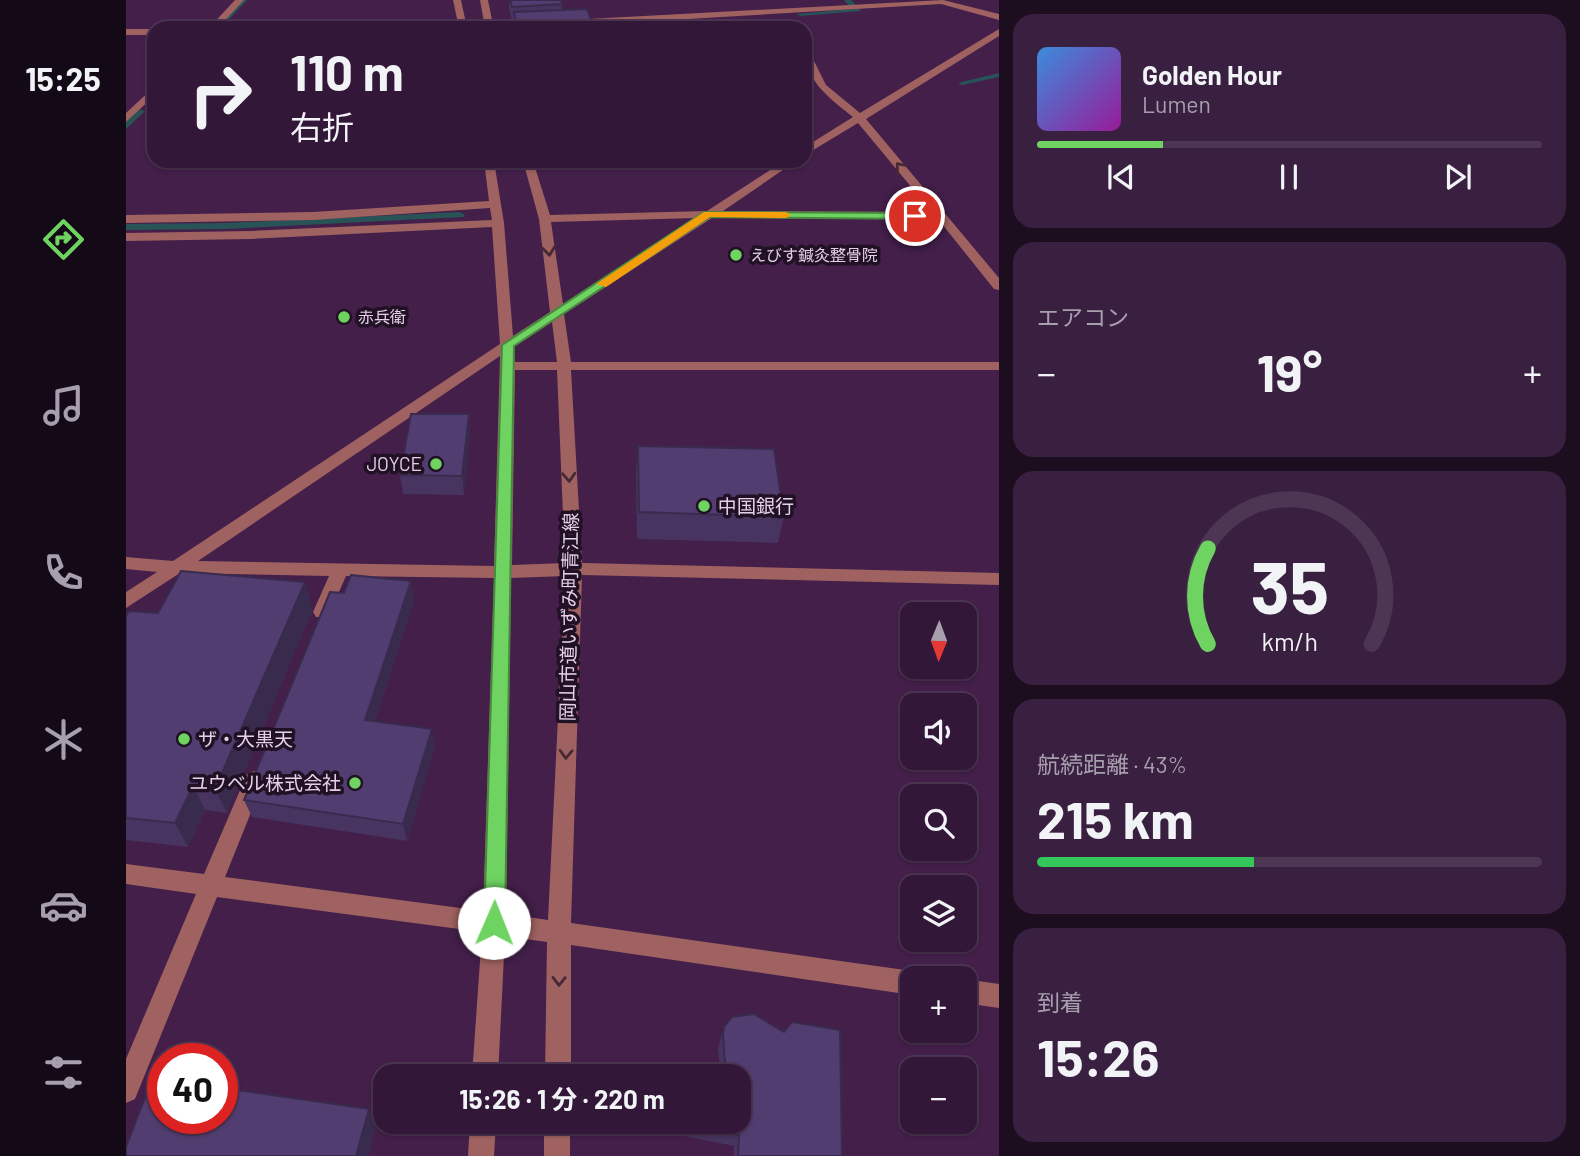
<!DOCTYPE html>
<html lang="ja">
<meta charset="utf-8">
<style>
body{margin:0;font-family:Barlow,"Noto Sans JP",sans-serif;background:#3a2040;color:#f1f3f6;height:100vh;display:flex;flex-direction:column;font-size:26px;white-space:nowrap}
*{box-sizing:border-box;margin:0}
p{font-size:23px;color:#a89fae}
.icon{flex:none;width:38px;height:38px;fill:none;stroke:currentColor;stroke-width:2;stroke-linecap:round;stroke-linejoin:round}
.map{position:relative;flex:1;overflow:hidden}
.drawer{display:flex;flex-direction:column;gap:14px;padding:14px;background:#1c0d1f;width:581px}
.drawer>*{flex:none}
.top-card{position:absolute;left:21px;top:21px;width:665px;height:147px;border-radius:21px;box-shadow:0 2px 5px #0004,0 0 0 2px #4d3653;background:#321738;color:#f1f3f6;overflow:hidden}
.needle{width:46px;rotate:181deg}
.controls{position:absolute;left:774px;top:602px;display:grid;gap:14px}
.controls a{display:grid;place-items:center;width:77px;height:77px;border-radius:14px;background:#321738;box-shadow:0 2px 5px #0004,0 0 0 2px #4d3653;font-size:35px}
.speed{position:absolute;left:21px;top:1043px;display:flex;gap:14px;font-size:35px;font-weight:700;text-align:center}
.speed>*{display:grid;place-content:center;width:91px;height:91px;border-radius:50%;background:#321738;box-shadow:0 2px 5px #0004,0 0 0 2px #4d3653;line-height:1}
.speed .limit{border:10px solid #d22;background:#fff;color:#111}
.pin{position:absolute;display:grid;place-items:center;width:60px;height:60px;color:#fff;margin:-30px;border:4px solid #fff;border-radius:50%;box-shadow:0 2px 7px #0007}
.me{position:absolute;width:77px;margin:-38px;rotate:1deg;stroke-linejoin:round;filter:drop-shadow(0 0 5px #0008)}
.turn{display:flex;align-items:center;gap:24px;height:147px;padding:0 28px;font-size:32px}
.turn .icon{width:91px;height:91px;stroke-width:2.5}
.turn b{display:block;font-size:49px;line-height:60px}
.big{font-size:52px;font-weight:700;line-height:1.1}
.drawer .card{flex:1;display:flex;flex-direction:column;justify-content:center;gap:10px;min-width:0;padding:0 24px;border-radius:21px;background:#3a2040}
.drawer .dial{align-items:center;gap:0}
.dial svg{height:182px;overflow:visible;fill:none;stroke:#4d3653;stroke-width:7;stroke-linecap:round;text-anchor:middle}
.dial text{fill:#f1f3f6;stroke:none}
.song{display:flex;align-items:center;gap:21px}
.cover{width:84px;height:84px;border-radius:10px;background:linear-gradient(135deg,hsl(210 70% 55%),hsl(300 70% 35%))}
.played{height:7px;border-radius:4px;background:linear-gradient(90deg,#6ed361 25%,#4d3653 25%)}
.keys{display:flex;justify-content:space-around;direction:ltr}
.heat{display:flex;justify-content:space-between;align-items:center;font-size:38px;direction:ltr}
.charge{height:10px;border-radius:5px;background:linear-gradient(90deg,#34c759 43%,#4d3653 0)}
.trip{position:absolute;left:247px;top:1064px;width:378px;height:70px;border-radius:21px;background:#321738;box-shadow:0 2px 5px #0004,0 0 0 2px #4d3653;font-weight:700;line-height:70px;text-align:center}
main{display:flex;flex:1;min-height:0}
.tabs{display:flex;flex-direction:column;width:126px;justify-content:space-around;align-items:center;background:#140916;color:#a89fae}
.tabs .icon{width:49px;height:49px}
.tabs .active{color:#6ed361}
.tabs b{font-size:32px;color:#f1f3f6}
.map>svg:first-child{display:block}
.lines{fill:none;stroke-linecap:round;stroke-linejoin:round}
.stream{fill:#285457;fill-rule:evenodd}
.minor{fill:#a06261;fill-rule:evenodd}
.wall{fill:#473460}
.shaded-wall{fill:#392b4e}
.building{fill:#523d70;stroke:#392b4e;stroke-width:2}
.oneway{stroke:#472936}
.route{fill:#6ed361;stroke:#48893f;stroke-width:2}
.slow{fill:#f59e0b}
.poi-dot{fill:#6ed361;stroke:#211124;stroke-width:2.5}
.labels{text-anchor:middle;stroke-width:7;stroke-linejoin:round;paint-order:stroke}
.far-poi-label{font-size:16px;fill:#e5cfe9;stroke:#211124;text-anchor:start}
.poi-label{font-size:19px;fill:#e5cfe9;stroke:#211124;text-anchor:end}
.street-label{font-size:19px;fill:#e5cfe9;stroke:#211124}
</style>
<main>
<nav class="tabs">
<b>15:25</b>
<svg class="icon active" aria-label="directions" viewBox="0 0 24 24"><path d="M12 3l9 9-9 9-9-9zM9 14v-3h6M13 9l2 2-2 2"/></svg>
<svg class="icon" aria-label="music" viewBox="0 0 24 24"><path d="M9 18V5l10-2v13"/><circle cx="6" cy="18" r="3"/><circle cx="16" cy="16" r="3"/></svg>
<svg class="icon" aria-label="phone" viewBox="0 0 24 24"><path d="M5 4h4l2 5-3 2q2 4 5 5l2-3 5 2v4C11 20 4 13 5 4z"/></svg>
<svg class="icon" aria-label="climate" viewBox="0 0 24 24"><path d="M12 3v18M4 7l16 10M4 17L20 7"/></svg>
<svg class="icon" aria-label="car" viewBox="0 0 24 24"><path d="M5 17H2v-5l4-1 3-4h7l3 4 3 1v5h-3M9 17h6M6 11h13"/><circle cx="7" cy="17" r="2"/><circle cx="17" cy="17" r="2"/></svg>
<svg class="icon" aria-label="filters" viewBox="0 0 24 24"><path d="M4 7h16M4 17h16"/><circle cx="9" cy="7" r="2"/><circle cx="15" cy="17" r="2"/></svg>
</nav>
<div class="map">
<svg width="873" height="1156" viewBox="0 0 873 1156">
<rect width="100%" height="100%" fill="#431f4a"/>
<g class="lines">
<path class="stream" d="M114,0H121L95,28H88Z
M718,0H725L735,11L674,16L671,14L726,9Z
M873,73V77L836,85L832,83Z
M12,109L19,111L0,129V122Z
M334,212L339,215L337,217L99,229L0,230V224L99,223Z"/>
<path class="minor" d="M109,0H118L92,28H83Z
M327,0H335L341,28H333Z
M354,0H362L367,25L412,22L416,25L405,28H359Z
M817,0L873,14V20L815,4L444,26L440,23L444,20Z
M0,29H28V35H0Z
M873,29V36L740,119L873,278V290L868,289L812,219L586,218L438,314L445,362H873V370H445L456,563L873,573V585L456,575L445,923L786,971L796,978H786V995L445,945V1076H419L421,942L379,936L372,1076H346L356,932L91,897L9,1099L0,1103V1059L70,894L0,884V864L78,874L121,774L128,771L135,774L138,780L99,877L357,911L368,578L220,576L202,617H190L187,612L203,576L54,573L0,608V592L31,572L0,569V557L47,561L374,344L366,227L125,239L0,241V233L125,231L366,220L364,208L187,220L0,223V215L187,212L363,201L358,161H368L378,223L387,336L424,312L413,219L397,161H407L424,215L581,211L658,161H670L597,211L806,212L732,123L679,155V147L727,117C705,99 679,82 679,50L684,53L700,85L734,113ZM570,218L437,304L425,222ZM426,322L431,362H389L388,347ZM374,356L368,566L72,561ZM389,370H431L439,563L386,565ZM439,576L422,920L380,914L385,578Z
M28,87V96L0,122V113Z
M838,979L873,984V1008L838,1003Z
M344,1122H370L368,1156H342Z
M418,1122H444V1156H418Z"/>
</g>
<path class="wall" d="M383,0H435L436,10L468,28H389L388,21H386L383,8Z
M343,414L344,433L338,495L277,494L274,475Z
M512,446L658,517L652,543L511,539L510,472Z
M218,593L288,600L249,721L309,747L281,841L126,817L118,800Z
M187,609L101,813L79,810L62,847L0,840V616L32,613Z
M598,1027L716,1156H608V1146L558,1136L559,1122H612V1076H595L592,1048Z"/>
<path class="shaded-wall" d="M343,414L344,433L338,495L336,476Z
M285,581L288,600L243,738L239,720Z
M179,582L187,609L101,813L89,789Z
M306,729L309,747L281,841L277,824Z
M67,786L79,810L62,847L49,823Z
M243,1109L250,1126L243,1156H230Z"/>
<path class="building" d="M384,0H435L436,4L386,7Z
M461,9L468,28H391L388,12Z
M285,414H343L336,476L274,475Z
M512,446L648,449L658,517L513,512Z
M55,571L179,582L89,789L67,786L49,823L0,818V616L3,611L32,613Z
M225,575L285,581L239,720L306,729L277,824L118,800L204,592L218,593Z
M628,1014L658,1032L666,1022L714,1030L716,1156H612L613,1135L562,1125V1122H612V1076H600L597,1035L598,1027L606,1017Z
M27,1077L37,1079V1118H96V1088L243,1109L230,1156H0V1147Z"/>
<defs><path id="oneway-chevron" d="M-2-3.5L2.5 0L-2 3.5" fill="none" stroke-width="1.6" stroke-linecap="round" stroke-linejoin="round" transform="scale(1.75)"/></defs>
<g class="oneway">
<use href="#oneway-chevron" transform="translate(774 167) rotate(-130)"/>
<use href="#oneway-chevron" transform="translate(423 251) rotate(83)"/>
<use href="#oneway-chevron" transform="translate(443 477) rotate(87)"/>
<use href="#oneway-chevron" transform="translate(440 754) rotate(92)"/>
<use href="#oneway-chevron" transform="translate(433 981) rotate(91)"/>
</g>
<path class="route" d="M578,212L789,213L794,216L789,219L584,217L388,346L379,923L376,930L368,933L361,930L358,923L376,345Z"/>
<path class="slow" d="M578,212H660L665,215L660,218L584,217L480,287L470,284Z"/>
<g class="poi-dot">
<circle cx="610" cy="255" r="7"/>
<circle cx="218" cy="317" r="7"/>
<circle cx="310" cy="464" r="7"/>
<circle cx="578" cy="506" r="7"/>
<circle cx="58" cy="739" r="7"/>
<circle cx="229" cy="783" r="7"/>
</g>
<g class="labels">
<g class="far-poi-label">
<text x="624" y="261">えびす鍼灸整骨院</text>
<text x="232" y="323">赤兵衛</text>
</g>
<g class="poi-label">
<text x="296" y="471">JOYCE</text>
<text x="592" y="513" text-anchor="start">中国銀行</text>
<text x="72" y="746" text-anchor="start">ザ・大黒天</text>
<text x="215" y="790">ユウベル株式会社</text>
</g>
<g class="street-label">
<text transform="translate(443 617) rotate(-89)" y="7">岡山市道いずみ町青江線</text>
</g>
</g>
</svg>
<div class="controls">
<a><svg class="needle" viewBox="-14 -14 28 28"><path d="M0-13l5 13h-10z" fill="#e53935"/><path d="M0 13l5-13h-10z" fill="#a89fae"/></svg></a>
<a><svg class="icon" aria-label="sound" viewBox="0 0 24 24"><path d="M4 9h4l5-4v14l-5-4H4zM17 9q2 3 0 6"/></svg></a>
<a><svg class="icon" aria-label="search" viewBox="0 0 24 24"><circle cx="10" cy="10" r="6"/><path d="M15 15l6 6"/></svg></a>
<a><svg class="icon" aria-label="layers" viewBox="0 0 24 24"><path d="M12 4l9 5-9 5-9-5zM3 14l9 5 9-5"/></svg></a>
<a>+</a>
<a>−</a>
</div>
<div class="speed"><div class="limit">40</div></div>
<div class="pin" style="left:789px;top:216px;background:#d93025"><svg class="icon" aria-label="arrive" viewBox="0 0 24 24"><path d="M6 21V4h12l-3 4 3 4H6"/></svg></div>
<svg class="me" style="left:368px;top:923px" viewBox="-20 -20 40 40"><circle r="19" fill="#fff"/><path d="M0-13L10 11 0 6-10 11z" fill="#6ed361"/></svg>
<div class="trip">15:26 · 1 分 · 220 m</div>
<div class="top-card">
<div class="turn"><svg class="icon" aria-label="right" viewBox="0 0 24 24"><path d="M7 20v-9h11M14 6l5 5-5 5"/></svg><div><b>110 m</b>右折</div></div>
</div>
</div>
<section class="drawer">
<div class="card">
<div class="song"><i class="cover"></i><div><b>Golden Hour</b><p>Lumen</p></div></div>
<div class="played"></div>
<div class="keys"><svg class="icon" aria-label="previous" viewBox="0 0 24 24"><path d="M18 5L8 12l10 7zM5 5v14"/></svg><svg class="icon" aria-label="pause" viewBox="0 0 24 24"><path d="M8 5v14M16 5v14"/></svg><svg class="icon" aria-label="next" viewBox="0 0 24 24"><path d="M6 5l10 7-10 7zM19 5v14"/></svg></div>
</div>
<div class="card"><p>エアコン</p>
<div class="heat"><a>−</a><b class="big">19°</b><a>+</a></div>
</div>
<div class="card dial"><svg viewBox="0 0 100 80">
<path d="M14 69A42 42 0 1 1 86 69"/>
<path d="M14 69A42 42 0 0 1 14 27" stroke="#6ed361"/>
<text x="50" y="56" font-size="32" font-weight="700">35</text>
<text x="50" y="72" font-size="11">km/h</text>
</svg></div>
<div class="card"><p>航続距離 · 43%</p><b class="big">215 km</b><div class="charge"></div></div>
<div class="card"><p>到着</p><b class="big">15:26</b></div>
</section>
</main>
